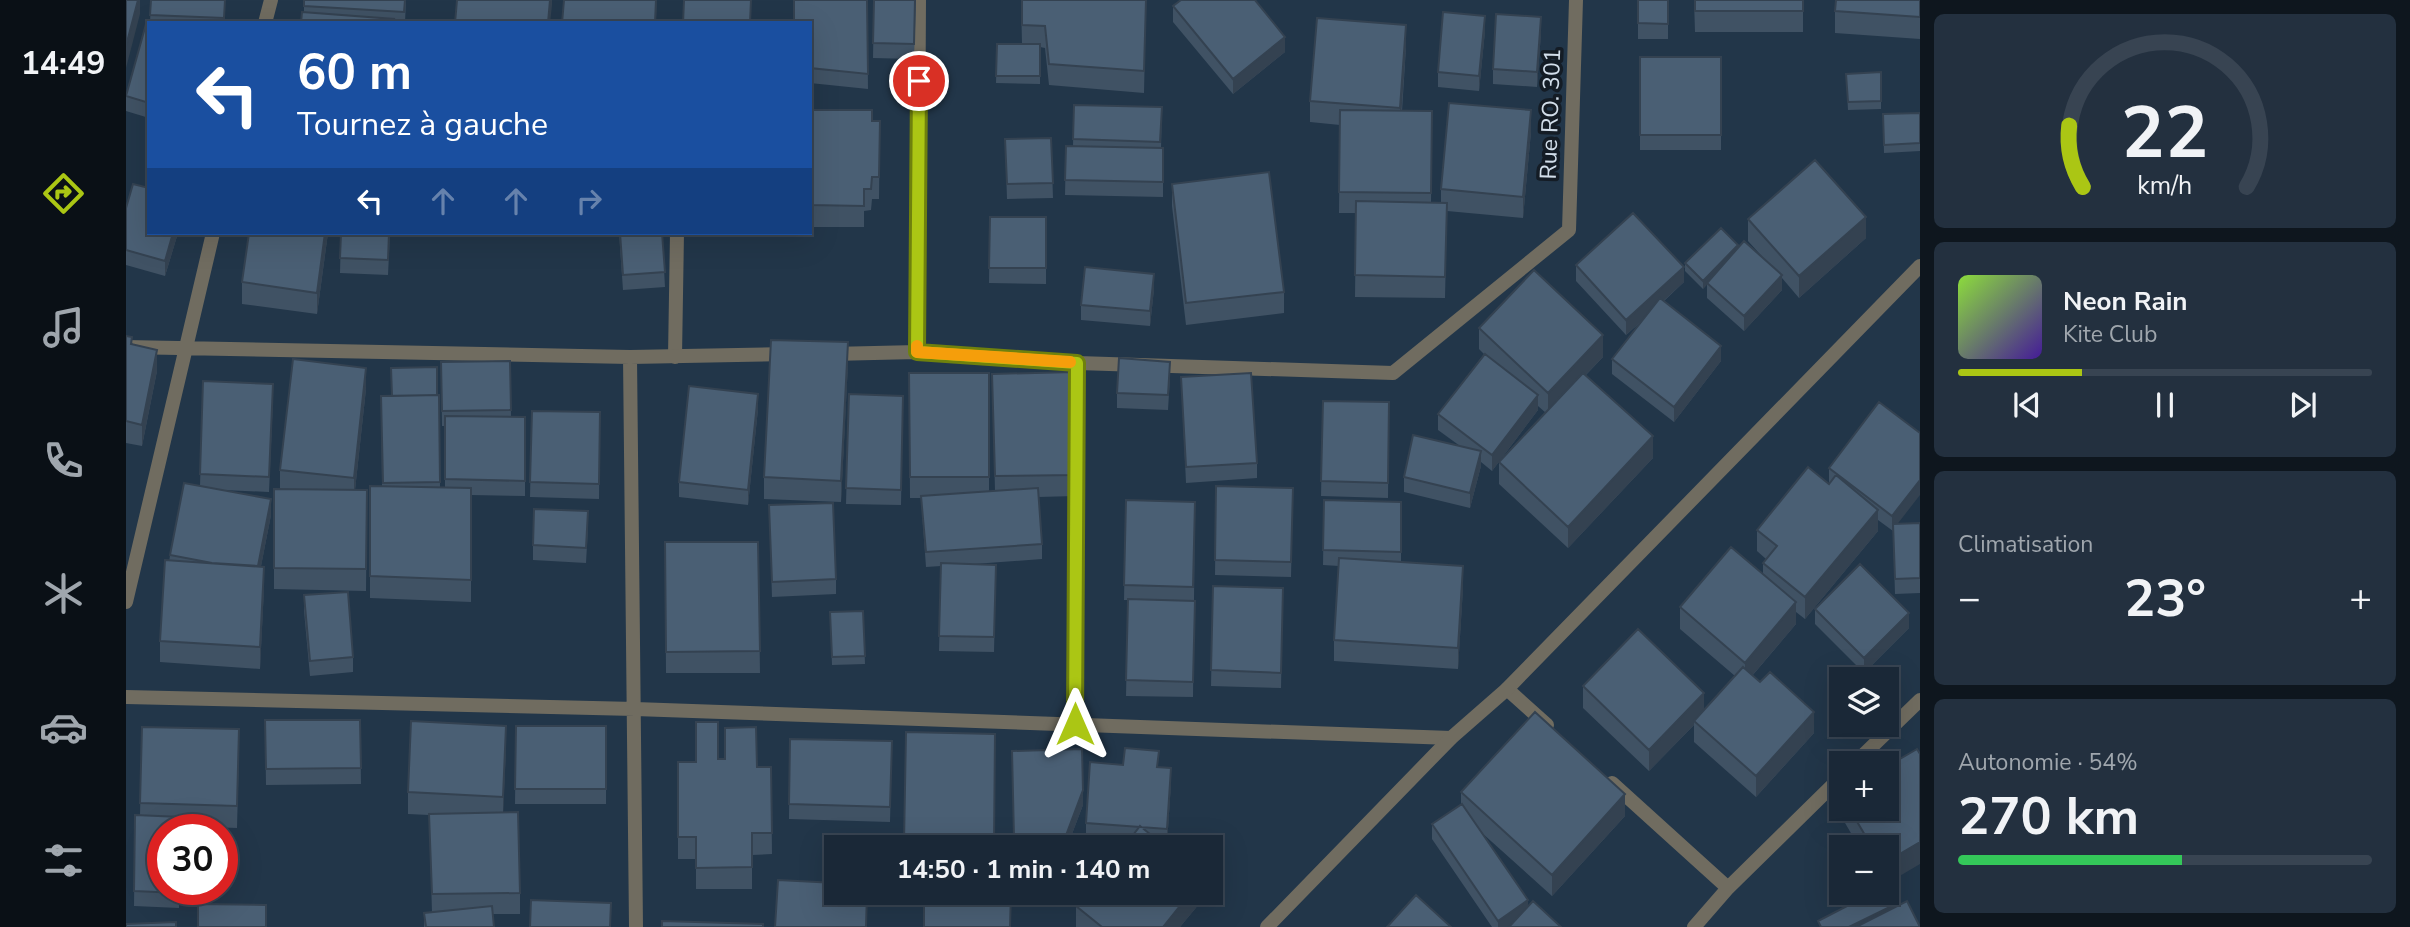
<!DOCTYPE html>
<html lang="fr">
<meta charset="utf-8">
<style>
body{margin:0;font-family:"Nunito Sans",sans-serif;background:#23303f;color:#f1f3f6;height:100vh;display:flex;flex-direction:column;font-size:26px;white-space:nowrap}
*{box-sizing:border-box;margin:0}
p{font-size:23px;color:#9fa6ad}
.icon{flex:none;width:38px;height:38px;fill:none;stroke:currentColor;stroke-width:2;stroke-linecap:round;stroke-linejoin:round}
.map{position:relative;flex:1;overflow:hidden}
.sheet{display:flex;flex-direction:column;gap:14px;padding:14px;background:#0e161e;width:490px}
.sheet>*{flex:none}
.top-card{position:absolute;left:21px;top:21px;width:665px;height:214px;border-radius:0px;box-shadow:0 7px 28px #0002,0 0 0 2px #384452;background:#1a4fa0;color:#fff;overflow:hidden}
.fabs{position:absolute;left:1703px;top:667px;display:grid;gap:14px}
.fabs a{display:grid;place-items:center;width:70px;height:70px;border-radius:0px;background:#1a2837;box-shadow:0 7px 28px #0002,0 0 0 2px #384452;font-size:35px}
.speed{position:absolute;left:21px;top:814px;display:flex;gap:14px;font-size:35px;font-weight:700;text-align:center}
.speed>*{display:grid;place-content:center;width:91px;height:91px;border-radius:50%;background:#1a2837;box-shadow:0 7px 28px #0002,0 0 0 2px #384452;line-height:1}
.speed .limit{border:10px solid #d22;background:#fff;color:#111}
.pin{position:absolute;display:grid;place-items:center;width:60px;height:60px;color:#fff;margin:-30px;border:4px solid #fff;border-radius:50%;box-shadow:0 2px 7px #0007}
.me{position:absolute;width:77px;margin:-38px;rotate:0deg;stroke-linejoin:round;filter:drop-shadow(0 0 5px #0008)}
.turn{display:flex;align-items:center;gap:24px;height:147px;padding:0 35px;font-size:32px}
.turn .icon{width:91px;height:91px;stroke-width:2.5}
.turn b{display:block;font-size:49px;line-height:60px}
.lanes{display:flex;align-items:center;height:66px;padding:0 35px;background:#0003;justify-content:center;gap:35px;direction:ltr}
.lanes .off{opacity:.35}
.big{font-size:52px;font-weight:700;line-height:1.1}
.sheet .card{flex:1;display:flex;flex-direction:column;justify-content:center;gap:10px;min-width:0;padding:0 24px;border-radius:10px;background:#23303f}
.sheet .dial{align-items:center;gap:0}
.dial svg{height:182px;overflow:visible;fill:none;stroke:#384452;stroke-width:7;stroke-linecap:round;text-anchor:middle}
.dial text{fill:#f1f3f6;stroke:none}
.song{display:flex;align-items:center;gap:21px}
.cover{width:84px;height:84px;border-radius:10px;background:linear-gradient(135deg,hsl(90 70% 55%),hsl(260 70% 35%))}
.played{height:7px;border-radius:4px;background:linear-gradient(90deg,#abc614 30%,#384452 30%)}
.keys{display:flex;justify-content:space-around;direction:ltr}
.heat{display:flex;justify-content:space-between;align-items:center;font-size:38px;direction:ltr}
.charge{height:10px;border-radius:5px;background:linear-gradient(90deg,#34c759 54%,#384452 0)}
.trip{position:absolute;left:698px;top:835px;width:399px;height:70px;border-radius:0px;background:#1a2837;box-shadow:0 7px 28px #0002,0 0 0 2px #384452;font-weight:700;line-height:70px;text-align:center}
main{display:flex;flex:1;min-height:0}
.tab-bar{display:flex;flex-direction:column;width:126px;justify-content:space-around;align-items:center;background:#0a1016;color:#9fa6ad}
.tab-bar .icon{width:49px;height:49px}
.tab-bar .active{color:#abc614}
.tab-bar b{font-size:32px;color:#f1f3f6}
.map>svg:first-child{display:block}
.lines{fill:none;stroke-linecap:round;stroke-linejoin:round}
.service{stroke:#706c60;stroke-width:14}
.minor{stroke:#706c60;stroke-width:14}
.tertiary{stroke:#706c60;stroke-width:14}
.wall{fill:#405264}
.shaded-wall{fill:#344251}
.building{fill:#4a5f74;stroke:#344251;stroke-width:2}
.route-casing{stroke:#6f810d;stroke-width:18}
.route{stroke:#abc614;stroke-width:12}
.slow{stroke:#f59e0b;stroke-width:12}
.labels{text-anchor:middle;stroke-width:7;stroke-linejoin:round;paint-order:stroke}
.street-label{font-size:23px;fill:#d2deea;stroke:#141c25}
</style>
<main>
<nav class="tab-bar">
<b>14:49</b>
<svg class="icon active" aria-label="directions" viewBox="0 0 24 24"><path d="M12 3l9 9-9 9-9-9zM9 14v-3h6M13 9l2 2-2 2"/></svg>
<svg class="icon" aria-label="music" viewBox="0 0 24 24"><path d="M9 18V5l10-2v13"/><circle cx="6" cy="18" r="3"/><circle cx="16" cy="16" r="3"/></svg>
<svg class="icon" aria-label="phone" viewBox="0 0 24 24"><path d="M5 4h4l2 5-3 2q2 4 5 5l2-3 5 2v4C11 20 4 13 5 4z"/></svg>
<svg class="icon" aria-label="climate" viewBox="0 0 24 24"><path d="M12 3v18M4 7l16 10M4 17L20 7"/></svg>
<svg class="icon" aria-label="car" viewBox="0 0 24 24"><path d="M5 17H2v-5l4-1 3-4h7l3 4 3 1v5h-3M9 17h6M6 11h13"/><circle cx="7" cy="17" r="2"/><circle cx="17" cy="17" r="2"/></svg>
<svg class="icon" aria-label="filters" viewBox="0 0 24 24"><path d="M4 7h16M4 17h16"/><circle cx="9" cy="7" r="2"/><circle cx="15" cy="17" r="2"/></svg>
</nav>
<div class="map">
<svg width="1794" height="927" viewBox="0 0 1794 927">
<rect width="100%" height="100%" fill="#223649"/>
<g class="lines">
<path class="service" d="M549,357L551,233"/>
<path class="minor" d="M139,23L145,0
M0,347L504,357L663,354
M791,352L793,0
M705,354L791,352L952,363L1267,373L1443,230L1450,0
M504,357L510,927
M0,602L87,233
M1381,689L1421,725
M0,697L509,709L1325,738
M949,724L952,363
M1729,763L1794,700
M1486,783L1602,888
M1568,927L1602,888L1715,777"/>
<path class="tertiary" d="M1141,927L1325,738L1381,689L1794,266"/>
</g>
<path class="wall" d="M25,0H99V23H24Z
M178,0H280L279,23H175L178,12Z
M741,0L742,89L684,83V23Z
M748,0H790L788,59L747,58Z
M895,0H1020L1018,93L923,85L919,48L914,47V84L870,83L871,44H896Z
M1512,0H1542V39H1512Z
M1568,0H1677V32H1569Z
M1794,0V39L1709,33V11Z
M1047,6L1159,52L1107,94L1047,22Z
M23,25V118L0,111V96Z
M1359,31L1353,91L1312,87V72Z
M1415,33L1411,87L1367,84V69Z
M1280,47L1276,111H1306L1305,202L1315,203V189L1405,132L1397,218L1321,211L1319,298L1229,297L1230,213H1213L1214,125L1184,122V101Z
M1514,57H1595V150H1514Z
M1755,72V109L1722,110L1720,74Z
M948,105L1036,107L1035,148H1037V197L939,195L940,146H947Z
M684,110L746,121H754L753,199H746L745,210L738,211V227H684Z
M1794,113V151L1758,153L1757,114Z
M925,138L927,198L881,199L879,139Z
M1046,184L1158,292V313L1060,325L1046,206Z
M0,208L23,233H52L39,276L0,265Z
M864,217H920V284L863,283Z
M1622,219L1740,238L1673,298L1656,278V290L1618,331L1581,298V284L1577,289L1559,271V263L1612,247L1641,262L1622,241Z
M202,233L191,314L116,304V282Z
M215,233H264L262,275L214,273Z
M358,233H415V234H358Z
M493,233H536L539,287L497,290Z
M1450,265L1558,282L1538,301L1595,361L1548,422L1486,374V359L1517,320L1500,335L1450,281Z
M1028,289L1024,326L955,320V305Z
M1353,328L1477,357L1460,375L1527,458L1442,548L1373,484V462L1420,413L1412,406V410L1366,471L1355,462V466L1344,508L1278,492V477L1334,446L1312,430V414L1358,354L1353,349Z
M0,336L31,371L16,446L0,443Z
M384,361L385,417H399V496L345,495V602L244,598V486H256L255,396L313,395L314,488H319V426H316L315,362Z
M722,363L715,502L638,499V477Z
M783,373H863V492L869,491L866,374L950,475V496L912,497L916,544V559L848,564L870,565L868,652L813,651L815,566L800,567L795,498H784Z
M1044,377L1042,410L991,408V393Z
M1055,377L1131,463V478L1060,483Z
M77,381L147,399L143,492L97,490L145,515L135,566L138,588L134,669L34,662V641L44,555L74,486Z
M240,389L229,490H241L240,591L148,589V489H154V470Z
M723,394L777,396L775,505L720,504Z
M1197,401L1263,402L1262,498L1195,496Z
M1753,402L1772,523H1794V593L1769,594L1767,531L1752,520V531L1679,619L1670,612V624L1626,676L1688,733L1630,797L1568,742V725L1523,771L1457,708V686L1578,710L1609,676L1554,629V607L1637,574V563L1640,559L1631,551V530L1703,484V468Z
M632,409L622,505L553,497V482Z
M406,411L474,412L473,499L404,497Z
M1090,486L1167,488L1165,577L1089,575Z
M1000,500L1069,502L1067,697L1000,696L1002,600H998Z
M1198,500L1275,502V562L1337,588L1332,669L1208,661V640L1213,566L1197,565Z
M643,505L710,579V594L646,597Z
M462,527L460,563L407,560V545Z
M539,542H632L634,673H540Z
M1087,586L1157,588L1155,688L1085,686Z
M178,595L227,657V672L184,676L178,611Z
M1689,609L1783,628L1738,673L1689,624Z
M737,611L739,664L706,665L704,612Z
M139,720H234L235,784L140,785Z
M390,726H480V804H389Z
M16,727L113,751L111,828L55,826L53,908L8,906L9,815H14Z
M780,732L869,734L868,847H778Z
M664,739L766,741L764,822L663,819Z
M380,747L377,812L394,893V914H367L368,927H298V913L306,912L303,815L282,814V792Z
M886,751L957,805L941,847H888Z
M592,759L631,767H645L646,854L626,855V889H570V859H552V762H570Z
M1033,767L1045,783L1041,844L960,838V823Z
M1335,792L1499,816L1426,896L1356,833L1402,907L1435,927H1366L1306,839V824L1335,804Z
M1715,794V808H1760V847H1733L1715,816Z
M1078,892V898L1054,927H950V906Z"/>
<path class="shaded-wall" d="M12,0H14V14L0,68V46Z
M424,0H426V5L424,23H422Z
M530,0H531L530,23H529Z
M1359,16V31L1353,91V76Z
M1415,17V33L1411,87V72Z
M1280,25V47L1274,130V108Z
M1159,37V52L1107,94V79Z
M1405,110V132L1397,218V197Z
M1740,217V238L1673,298V276Z
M47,233H52L39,276V261Z
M199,233H202L191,314V293Z
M1612,245V253L1577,289V281Z
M1558,267V282L1500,335V320Z
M1028,274V289L1024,326V311Z
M1656,275V290L1618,331V316Z
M1477,335V357L1422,414V393Z
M722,342V363L715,502V481Z
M1595,346V361L1548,422V407Z
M31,350V371L16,446V425Z
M240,368V389L228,500V478Z
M632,394V409L622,505V490Z
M1412,395V410L1366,471V455Z
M1527,436V458L1442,548V527Z
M1355,451V466L1344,508V493Z
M1794,480V495L1766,531V516Z
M145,499V515L131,587V571Z
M1752,510V531L1679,619V597Z
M1337,566V588L1332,669V648Z
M138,567V588L134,669V647Z
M1670,602V624L1619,684V663Z
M1783,613V628L1738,673V658Z
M1578,693V714L1568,721V725L1523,771V750Z
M1688,712V733L1630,797V776Z
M380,726V747L377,818V797Z
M1045,768V783L1041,844V829Z
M957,790V805L941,847H939V838Z
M1499,794V816L1426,896V875Z
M1794,842V864L1760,884V862Z
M1065,892H1078V898L1054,927H1037Z
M1402,900V915L1385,927H1372V921Z
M1770,904V911L1739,927H1723Z"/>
<path class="building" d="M0,0H12L0,46Z
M25,0H99L98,18L24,15Z
M178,0H279L278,12L178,6Z
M331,0H424L422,23H329Z
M438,0H530L529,23H436Z
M558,0H625L624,23H557Z
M668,0H741L742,74L684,68V23H668Z
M748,0H789L788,44L747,43Z
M896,0H1020L1018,71L923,64L919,26L896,25Z
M1055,0H1129L1159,37L1107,79L1047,6Z
M1512,0H1542V24L1512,23Z
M1569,0H1677V11H1569Z
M1710,0H1794V17L1709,11Z
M176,12L268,19L267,23H175Z
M1317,12L1359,16L1353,76L1312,72Z
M1370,14L1415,17L1411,72L1367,69Z
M1191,18L1280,25L1274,108L1184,101Z
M20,24L23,25V103L0,96Z
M871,44H914V76H870Z
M1514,57H1595V135H1514Z
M1755,72V101L1722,102L1720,74Z
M1323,103L1405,110L1397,197L1315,189Z
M948,105L1036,107L1034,142L947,139Z
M684,110H746V121H754L753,177H746L745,189H738V206L684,205Z
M1214,110L1306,111L1305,193L1213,192Z
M1794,113V143L1758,145L1757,114Z
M925,138L927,183L881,184L879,139Z
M940,146L1037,148V182L939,180Z
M1689,160L1740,217L1673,276L1622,219Z
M1143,172L1158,292L1060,303L1046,184Z
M7,184L23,188V233H47L39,261L0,250V208Z
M1230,201L1321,203L1319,277L1229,275Z
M1507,213L1558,267L1500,320L1450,265Z
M864,217H920V268H863Z
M1595,228L1612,245L1577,281L1559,263Z
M123,233H199L191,293L116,282Z
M215,233H263L262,260L214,258Z
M494,233H536L539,272L497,275Z
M1618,241L1656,275L1618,316L1581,283Z
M959,267L1028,274L1024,311L955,305Z
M1408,270L1477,335L1422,393L1353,328Z
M1534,298L1595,346L1548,407L1486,359Z
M0,336L6,337L5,344L31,350L16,425L0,421Z
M645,340L722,342L715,481L638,477Z
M1359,354L1412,395L1366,455L1312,414Z
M993,358L1044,362L1042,395L991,393Z
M167,359L240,368L228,478L154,470Z
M384,361L385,410L316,411L315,362Z
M311,367V395L266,396L265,368Z
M948,372L950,475L869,476L866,374Z
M783,373H863V477H784Z
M1125,373L1131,463L1060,467L1055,377Z
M1457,373L1527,436L1442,527L1373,462Z
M77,381L147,384L143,477L74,474Z
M563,386L632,394L622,490L553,482Z
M723,394L777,396L775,490L720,488Z
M313,395L314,482L257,483L255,396Z
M1197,401L1263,402L1262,483L1195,481Z
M1753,402L1794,433V480L1766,516L1703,468Z
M406,411L474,412L473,484L404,482Z
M319,416L399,417V481L319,479Z
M1287,435L1355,451L1344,493L1278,477Z
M1682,467L1703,484L1710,475L1752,510L1679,597L1637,563L1651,546L1631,530Z
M58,483L145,499L132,566L86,563L44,555Z
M244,486L345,488V580L244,576Z
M1090,486L1167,488L1165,562L1089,560Z
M912,488L916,544L800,552L795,496Z
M148,489L241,490L240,569L148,568Z
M1000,500L1069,502L1067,587L998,585Z
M1198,500L1275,502V552L1197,550Z
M707,503L710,579L646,582L643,505Z
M408,509L462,511L460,548L407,545Z
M1794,523V578L1769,579L1767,524Z
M539,542H632L634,651L540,652Z
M1605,547L1670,602L1619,663L1554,607Z
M1213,558L1337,566L1332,648L1208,640Z
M39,560L138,567L134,647L34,641Z
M815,563L870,565L868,637L813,636Z
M1734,564L1783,613L1738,658L1689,609Z
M1087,586L1157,588L1155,673L1085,670Z
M222,592L227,657L184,661L178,595Z
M1002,599L1069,601L1067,682L1000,680Z
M737,611L739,656L706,657L704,612Z
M1512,629L1578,693L1523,750L1457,686Z
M1617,667L1634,682L1644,672L1688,712L1630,776L1568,721Z
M1409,712L1499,794L1426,875L1335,792Z
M139,720H234L235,768L140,769Z
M285,721L380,726L377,797L282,792Z
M570,722H592V759H599V728L630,727L631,767H645L646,833H626V867L570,868V837H552V762H570Z
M390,726H480V789H389Z
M16,727L113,729L111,806L14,803Z
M780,732L869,734L868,845L778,843Z
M664,739L766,741L764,807L663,804Z
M999,748L1033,751L1031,767L1045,768L1041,829L960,823L964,762L997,765Z
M956,749L957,790L939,838H888L886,751Z
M1791,749L1794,754V842L1760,862V847H1746L1723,808H1760V767Z
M1336,804L1402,900L1372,921L1306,824Z
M392,812L394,893L306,894L303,814Z
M9,815L55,817V830H37V889H53V893L8,891Z
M1014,826L1040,847H998Z
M652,880L710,883V892H741L740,927H649Z
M1760,886L1770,904L1723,927H1695L1692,921L1748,892H1760Z
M798,892H885L884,927H798Z
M961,892H1065L1037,927H976L950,906Z
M1290,895L1325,927H1261Z
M405,900L485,903L484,927H404Z
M1407,901L1435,927H1383Z
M1781,901L1794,927H1730Z
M72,904L140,905V927H72Z
M366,906L368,927H300L298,913Z
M536,921L637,924V927H536Z
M50,922V927H0V924Z"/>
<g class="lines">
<g class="route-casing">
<path id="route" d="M793,81L791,352L951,363L949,724"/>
</g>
<use href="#route" class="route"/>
<path class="slow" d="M791,346V352L944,362"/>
</g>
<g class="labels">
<g class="street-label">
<text transform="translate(1424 114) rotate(-88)" y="8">Rue RO. 301</text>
</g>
</g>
</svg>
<div class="fabs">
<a><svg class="icon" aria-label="layers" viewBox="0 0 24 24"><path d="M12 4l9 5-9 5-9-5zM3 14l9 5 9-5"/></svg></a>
<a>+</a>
<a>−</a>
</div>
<div class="speed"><div class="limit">30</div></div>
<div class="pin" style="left:793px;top:81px;background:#d93025"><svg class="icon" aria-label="arrive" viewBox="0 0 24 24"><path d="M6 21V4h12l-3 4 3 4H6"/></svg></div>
<svg class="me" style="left:949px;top:724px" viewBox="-20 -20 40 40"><path d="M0-17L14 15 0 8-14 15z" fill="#abc614" stroke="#fff" stroke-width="4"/></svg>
<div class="trip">14:50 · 1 min · 140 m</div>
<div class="top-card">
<div class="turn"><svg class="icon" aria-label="left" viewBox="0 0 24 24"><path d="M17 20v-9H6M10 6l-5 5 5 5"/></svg><div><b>60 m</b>Tournez à gauche</div></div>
<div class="lanes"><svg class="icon" aria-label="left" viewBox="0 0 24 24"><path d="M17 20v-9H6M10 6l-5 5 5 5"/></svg><svg class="icon off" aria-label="ahead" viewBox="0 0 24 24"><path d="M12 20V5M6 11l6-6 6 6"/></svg><svg class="icon off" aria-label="ahead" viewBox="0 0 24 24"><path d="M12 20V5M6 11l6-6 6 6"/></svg><svg class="icon off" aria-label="right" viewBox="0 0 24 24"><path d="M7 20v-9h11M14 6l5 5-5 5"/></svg></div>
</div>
</div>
<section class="sheet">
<div class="card dial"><svg viewBox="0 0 100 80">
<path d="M14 69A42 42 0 1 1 86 69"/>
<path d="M14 69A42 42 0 0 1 8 42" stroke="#abc614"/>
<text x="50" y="56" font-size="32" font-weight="700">22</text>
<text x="50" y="72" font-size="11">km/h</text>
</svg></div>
<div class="card">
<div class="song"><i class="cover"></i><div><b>Neon Rain</b><p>Kite Club</p></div></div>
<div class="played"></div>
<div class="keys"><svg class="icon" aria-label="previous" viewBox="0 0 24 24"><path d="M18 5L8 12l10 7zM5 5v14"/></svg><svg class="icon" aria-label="pause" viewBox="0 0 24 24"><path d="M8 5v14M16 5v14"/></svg><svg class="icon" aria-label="next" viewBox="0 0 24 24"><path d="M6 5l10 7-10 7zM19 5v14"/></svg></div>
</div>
<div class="card"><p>Climatisation</p>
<div class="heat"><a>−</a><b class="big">23°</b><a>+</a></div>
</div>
<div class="card"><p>Autonomie · 54%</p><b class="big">270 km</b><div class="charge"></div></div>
</section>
</main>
